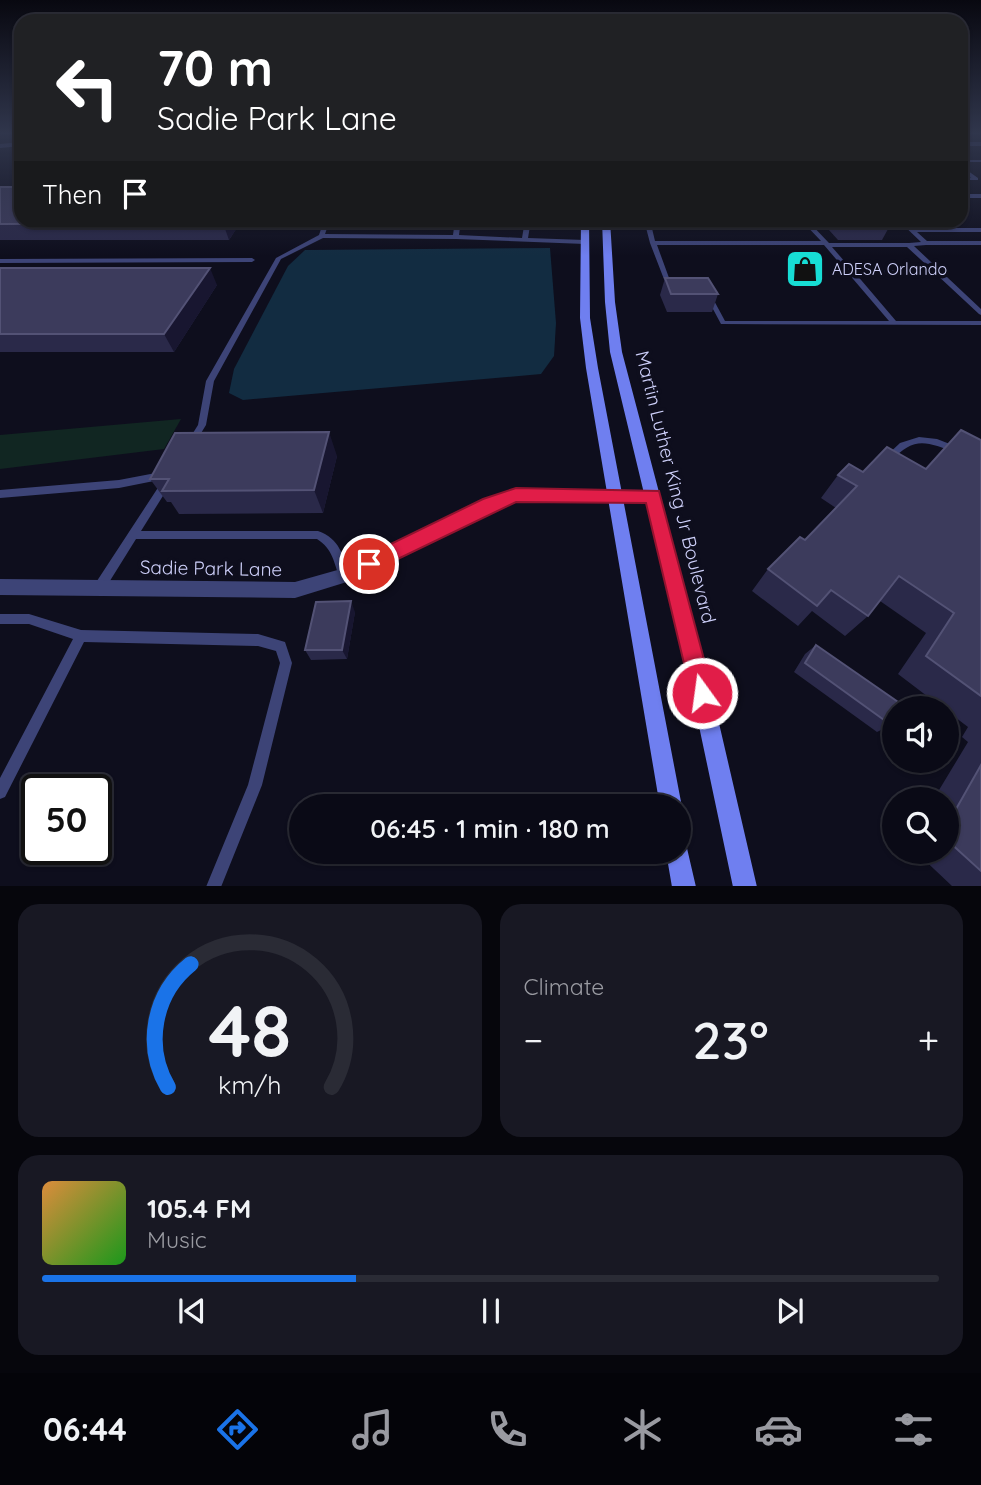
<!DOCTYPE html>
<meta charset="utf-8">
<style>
body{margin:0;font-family:Quicksand,sans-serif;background:#181823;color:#f1f3f6;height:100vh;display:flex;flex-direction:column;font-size:26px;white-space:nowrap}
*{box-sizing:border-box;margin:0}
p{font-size:23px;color:#999aa1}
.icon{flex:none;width:38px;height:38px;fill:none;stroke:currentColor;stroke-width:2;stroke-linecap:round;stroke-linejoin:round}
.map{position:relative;height:886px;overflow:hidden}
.drawer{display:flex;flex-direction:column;gap:18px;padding:18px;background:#06060c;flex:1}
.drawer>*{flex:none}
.top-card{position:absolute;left:14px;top:14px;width:954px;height:214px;border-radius:21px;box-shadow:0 2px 5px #0004,0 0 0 2px #2a2b35;background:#202124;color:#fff;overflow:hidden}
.tools{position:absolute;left:882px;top:696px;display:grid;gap:14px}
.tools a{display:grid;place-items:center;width:77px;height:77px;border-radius:50%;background:#0a0a16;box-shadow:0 2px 5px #0004,0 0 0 2px #2a2b35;font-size:35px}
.speed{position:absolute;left:21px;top:774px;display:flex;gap:14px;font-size:35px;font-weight:700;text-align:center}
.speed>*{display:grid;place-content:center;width:91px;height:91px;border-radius:50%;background:#0a0a16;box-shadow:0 2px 5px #0004,0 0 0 2px #2a2b35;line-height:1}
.speed .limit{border:4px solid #111;border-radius:10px;background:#fff;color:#111}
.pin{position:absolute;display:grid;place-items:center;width:60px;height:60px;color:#fff;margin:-30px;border:4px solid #fff;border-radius:50%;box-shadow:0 2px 7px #0007}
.me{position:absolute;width:77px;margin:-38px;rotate:346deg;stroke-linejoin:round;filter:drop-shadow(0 0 5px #0008)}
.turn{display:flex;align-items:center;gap:24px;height:147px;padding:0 28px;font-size:32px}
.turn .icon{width:91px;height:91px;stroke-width:2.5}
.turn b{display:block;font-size:49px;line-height:60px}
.then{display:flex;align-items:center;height:66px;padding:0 28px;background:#0003;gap:14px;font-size:26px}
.big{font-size:52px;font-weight:600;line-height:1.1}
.drawer .tile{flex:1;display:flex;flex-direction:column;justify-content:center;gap:10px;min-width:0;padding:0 24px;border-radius:21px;background:#181823}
.drawer .dial{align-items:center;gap:0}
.dial svg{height:182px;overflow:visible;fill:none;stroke:#2a2b35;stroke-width:7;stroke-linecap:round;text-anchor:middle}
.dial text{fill:#f1f3f6;stroke:none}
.song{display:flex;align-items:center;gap:21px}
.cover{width:84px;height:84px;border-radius:10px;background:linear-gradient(135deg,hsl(30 70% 55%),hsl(120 70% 35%))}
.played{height:7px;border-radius:4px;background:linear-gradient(90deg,#1a73e8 35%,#2a2b35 35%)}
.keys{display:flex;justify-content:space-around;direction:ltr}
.heat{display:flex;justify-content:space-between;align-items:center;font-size:38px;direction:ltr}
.drawer .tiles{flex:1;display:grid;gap:18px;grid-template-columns:1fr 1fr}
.tile:last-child{grid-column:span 2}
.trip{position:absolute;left:289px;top:794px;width:402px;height:70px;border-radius:35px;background:#0a0a16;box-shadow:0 2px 5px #0004,0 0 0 2px #2a2b35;font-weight:600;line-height:70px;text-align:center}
.tab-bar{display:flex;height:112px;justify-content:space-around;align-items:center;background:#040409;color:#999aa1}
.tab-bar .icon{width:49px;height:49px}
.tab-bar .active{color:#1a73e8}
.tab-bar b{font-size:32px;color:#f1f3f6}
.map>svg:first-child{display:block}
.green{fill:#112622}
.water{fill:#122c41}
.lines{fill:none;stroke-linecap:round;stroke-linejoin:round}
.service{fill:#3d4477;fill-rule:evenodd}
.minor{fill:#3d4477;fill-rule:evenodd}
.tertiary{fill:#3d4477;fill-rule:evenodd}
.secondary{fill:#6f7ff0;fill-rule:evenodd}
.wall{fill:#2a2949}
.shaded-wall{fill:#181630}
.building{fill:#3c3b5c;stroke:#535275;stroke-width:2}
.route{fill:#e11d48;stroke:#92132f;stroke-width:2}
.labels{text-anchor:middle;stroke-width:7;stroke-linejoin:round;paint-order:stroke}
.far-poi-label{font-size:16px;fill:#ced0fa;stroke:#0e0e1d;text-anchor:start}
.street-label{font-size:19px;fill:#ced0fa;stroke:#0e0e1d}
</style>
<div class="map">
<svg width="981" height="887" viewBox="0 0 981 887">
<rect width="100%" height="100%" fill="#0e0e1d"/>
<path class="green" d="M181,419L164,449L0,469V435Z"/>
<path class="water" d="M550,248L556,323L554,356L541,374L243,400L229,393L234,369L288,266L305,250Z"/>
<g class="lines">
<path class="service" d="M8,132H14L12,133Z
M961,160H981V162H961Z
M961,166L978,178V180H961V178H971L961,169Z
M961,194H981V198H961Z
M324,220H330L325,234L453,235L455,220H461L459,235L522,238L525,220H531L528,238L585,240L588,242L585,244L456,239L323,238L281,259L214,381L206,425L195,443H189L188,441L198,425L206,381L276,258L319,235Z
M644,220H650L655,241H821L801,220H807L829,243H909L921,242L898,220H904L913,228H981V232H917L927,241H981V245H926L914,246L981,309V315L979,314L936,274H856L896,321H981V325L721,324L706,296L707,295H711L725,321H889L824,245H657L672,286L667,287L650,243ZM832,247H907L932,270H852Z
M0,259L252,258L255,260L252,262L0,263Z
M919,437L937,439L960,448L961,450L957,453C926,442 915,435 890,462H884L882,460L884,458L900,443Z
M161,472L164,473L166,476L164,479L119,488L0,498V490L119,480Z
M166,479L169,480L171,483L141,531H318C340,539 343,555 349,576L348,579L344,581L340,579C334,563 333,549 317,539H136L103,592L99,593L95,592L94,588L95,584L163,480Z
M0,614H29L81,630L258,634L285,642L292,663L262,785L221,887H206L248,785L280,663L276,651L258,646L84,642L5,797L0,799V778L73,639L29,624H0Z"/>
<path class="minor" d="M516,489L653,490L658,492L661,496L658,500L653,502L516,501L495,508L350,581L295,598L0,595V579L295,582L341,569L485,500Z"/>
<path class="tertiary" d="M21,142V146L0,148V144Z
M961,142H981V146H961Z"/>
<path class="secondary" d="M581,220H589L590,318L598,368L682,807L679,815V807H660L586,368L580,318Z
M602,220H610L615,302L622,352L712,693L757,887H733L692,693L610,352L605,302Z
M679,841L686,844L696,887H672L666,852H679Z"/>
</g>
<path class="wall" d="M0,187L242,220L229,240H0Z
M820,220H893L882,240H838Z
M0,268L217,285L174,352H0Z
M665,278L718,294L712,312H667L660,295Z
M981,440V886H952L916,852H947V800H933L968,742L962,737L968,727L947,711V709H944L898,674L926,633L880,601L868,616L845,636L812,611L798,626L752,591L768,569L805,540L836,508L821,498L838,475L926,469Z
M337,456L323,513L179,514L171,502H167L150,479Z
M355,612L347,659L311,660L305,650Z
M816,645L891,725L877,732L794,672L805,654Z"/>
<path class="shaded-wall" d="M225,220H242L229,240L223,223Z
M210,268L217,285L174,352L164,334Z
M329,432L337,456L323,513L314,490Z
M351,601L355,612L347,659L342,650Z"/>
<path class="building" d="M0,187H21V220H225L223,223L0,224Z
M0,268H210L164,334H0Z
M665,278H708L718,294H671Z
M961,430L981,440V696L926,656L954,613L899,576L868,616L831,590L817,606L768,569L800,537L805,540L857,486L838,475L849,464L863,472L887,447L926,469Z
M329,432L314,490L162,491L169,479H150L175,433Z
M351,601L342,650H305L316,602Z
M816,645L901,704L898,709H894V718L891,725L805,663Z
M981,765V871L947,840V825Z"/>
<linearGradient id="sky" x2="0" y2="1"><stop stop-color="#080810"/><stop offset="0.52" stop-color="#30364c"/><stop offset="1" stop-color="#30364c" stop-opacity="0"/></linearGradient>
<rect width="981" height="256" fill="url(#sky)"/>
<path class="route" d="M516,488L659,491L713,693L710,701L702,705L694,701L691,693L646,503L516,502L375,570L369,572L362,570L359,564L362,558L483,499Z"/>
<defs>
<g id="shop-square" transform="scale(2.0125)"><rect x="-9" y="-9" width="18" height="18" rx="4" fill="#17ddd5" stroke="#0e0e1d"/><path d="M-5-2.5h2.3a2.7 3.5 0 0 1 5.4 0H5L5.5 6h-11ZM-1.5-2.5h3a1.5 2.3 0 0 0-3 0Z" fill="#111"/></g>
</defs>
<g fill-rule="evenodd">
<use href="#shop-square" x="805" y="269"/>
</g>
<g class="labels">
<g class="far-poi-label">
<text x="832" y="275">ADESA Orlando</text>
</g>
<g class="street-label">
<text transform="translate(676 487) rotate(76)" y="7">Martin Luther King Jr Boulevard</text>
<text transform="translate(211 568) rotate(1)" y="7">Sadie Park Lane</text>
</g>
</g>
</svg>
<div class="tools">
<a><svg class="icon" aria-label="sound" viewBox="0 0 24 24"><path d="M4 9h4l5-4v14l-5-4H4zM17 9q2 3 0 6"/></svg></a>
<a><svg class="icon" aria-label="search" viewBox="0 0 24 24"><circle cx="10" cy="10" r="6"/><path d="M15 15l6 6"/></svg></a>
</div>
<div class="speed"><div class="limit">50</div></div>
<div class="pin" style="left:369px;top:564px;background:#d93025"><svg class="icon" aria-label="arrive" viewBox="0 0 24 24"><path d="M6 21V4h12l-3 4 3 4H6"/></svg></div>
<svg class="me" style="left:702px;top:693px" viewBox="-20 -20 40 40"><circle r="17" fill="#e11d48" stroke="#fff" stroke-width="3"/><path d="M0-11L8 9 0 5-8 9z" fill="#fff"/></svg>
<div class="trip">06:45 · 1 min · 180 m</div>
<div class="top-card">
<div class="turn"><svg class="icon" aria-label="left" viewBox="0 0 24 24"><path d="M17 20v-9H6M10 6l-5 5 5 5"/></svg><div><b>70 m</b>Sadie Park Lane</div></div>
<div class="then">Then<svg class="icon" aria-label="arrive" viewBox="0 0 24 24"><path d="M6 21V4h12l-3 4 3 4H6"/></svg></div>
</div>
</div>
<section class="drawer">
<div class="tiles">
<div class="tile dial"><svg viewBox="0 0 100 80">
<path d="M14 69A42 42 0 1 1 86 69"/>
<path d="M14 69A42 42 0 0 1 24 15" stroke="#1a73e8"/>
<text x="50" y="56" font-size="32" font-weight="700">48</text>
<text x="50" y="72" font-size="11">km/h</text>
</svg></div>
<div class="tile"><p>Climate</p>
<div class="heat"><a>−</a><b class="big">23°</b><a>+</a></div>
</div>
<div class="tile">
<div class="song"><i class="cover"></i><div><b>105.4 FM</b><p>Music</p></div></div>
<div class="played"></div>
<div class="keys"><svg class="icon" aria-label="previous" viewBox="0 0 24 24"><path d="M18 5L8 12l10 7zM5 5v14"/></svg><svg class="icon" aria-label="pause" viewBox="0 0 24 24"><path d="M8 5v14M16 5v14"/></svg><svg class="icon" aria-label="next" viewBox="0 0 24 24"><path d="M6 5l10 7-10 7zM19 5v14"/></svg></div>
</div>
</div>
</section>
<nav class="tab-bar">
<b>06:44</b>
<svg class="icon active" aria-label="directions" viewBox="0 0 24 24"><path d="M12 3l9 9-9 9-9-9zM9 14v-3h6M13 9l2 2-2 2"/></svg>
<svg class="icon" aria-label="music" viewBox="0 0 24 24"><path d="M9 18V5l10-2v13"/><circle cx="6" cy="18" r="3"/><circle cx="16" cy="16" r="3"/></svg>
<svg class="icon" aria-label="phone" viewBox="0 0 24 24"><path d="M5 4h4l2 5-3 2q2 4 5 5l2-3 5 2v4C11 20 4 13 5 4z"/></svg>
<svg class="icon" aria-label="climate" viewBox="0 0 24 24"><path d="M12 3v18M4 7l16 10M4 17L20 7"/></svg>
<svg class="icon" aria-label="car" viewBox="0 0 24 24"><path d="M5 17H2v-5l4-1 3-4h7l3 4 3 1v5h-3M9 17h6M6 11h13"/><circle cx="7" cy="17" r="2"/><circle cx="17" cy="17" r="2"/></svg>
<svg class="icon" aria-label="filters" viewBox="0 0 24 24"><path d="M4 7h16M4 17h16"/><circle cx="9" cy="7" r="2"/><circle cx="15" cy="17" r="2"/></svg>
</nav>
